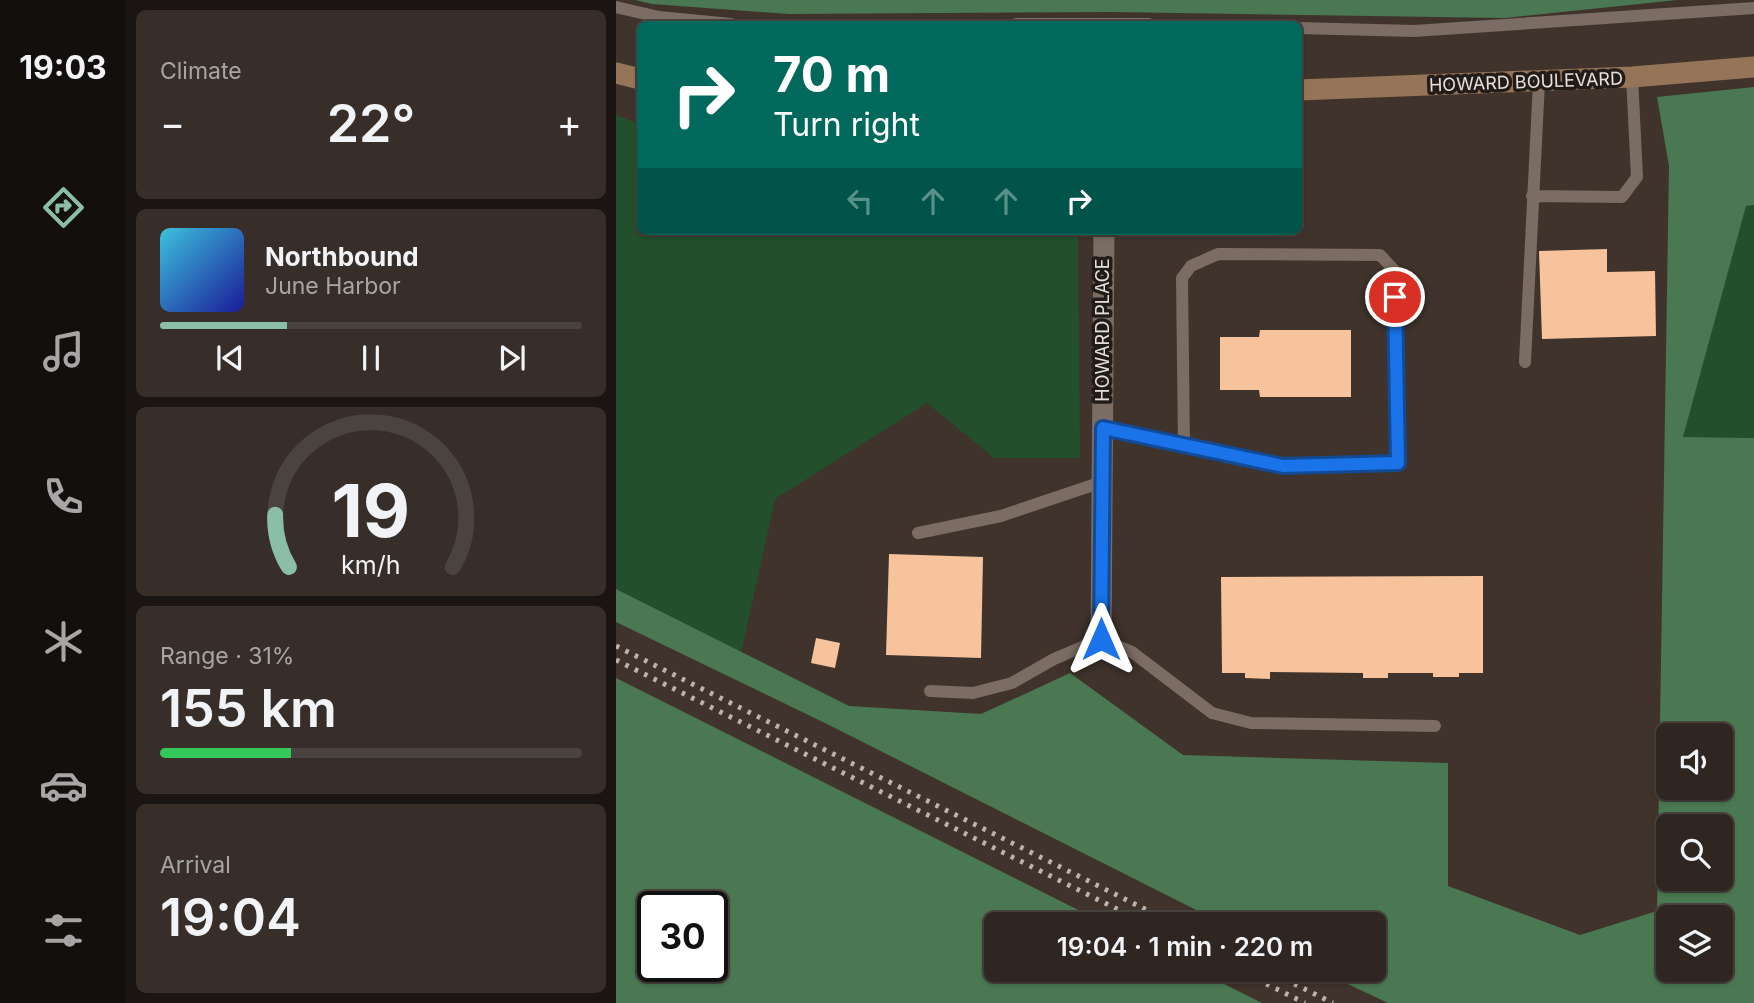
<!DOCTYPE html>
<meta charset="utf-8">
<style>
body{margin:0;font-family:Inter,sans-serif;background:#372e2a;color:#f1f3f6;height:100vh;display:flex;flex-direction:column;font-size:26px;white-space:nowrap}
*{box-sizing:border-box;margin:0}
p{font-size:23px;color:#a7a5a5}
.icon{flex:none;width:38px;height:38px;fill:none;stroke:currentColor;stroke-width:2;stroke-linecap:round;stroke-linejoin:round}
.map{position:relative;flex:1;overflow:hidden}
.drawer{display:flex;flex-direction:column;gap:10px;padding:10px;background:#1a1512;width:490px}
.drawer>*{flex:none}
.hud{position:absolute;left:21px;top:21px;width:665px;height:214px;border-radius:10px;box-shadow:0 2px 5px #0004,0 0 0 2px #4a433f;background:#00695c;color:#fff;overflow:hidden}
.tools{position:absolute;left:1040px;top:723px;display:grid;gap:14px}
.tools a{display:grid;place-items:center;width:77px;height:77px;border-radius:10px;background:#2f2621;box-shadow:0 2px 5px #0004,0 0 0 2px #4a433f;font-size:35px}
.speed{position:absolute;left:21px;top:891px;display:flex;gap:14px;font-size:35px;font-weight:700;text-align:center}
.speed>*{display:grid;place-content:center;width:91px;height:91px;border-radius:50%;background:#2f2621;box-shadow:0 2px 5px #0004,0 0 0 2px #4a433f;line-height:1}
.speed .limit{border:4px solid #111;border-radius:10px;background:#fff;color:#111}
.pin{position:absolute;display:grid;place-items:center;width:60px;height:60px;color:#fff;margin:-30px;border:4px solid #fff;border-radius:50%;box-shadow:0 2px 7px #0007}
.me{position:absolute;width:77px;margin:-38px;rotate:0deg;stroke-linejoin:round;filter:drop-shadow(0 0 5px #0008)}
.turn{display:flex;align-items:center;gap:24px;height:147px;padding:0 21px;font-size:32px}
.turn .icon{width:91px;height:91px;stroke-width:2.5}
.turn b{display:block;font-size:49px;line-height:60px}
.lanes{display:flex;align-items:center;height:66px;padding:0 21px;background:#0003;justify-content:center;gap:35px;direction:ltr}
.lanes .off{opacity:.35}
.big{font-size:52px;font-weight:600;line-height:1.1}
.drawer .tile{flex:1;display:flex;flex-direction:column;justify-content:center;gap:10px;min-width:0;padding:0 24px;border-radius:10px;background:#372e2a}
.drawer .dial{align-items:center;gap:0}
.dial svg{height:182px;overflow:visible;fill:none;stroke:#4a433f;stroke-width:7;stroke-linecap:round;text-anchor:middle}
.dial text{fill:#f1f3f6;stroke:none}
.song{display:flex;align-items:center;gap:21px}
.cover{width:84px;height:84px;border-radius:10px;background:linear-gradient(135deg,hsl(190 70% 55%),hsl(240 70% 35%))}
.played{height:7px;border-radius:4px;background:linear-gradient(90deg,#8abfa5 30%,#4a433f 30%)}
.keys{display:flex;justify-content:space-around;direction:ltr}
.heat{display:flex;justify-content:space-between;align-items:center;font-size:38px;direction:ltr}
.charge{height:10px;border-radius:5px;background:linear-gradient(90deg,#34c759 31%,#4a433f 0)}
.trip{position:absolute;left:368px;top:912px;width:402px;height:70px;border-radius:10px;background:#2f2621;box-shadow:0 2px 5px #0004,0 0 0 2px #4a433f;font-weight:600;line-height:70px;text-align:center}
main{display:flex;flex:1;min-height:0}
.menu{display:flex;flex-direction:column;width:126px;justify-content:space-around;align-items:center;background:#130f0d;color:#a7a5a5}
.menu .icon{width:49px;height:49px}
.menu .current{color:#8abfa5}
.menu b{font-size:32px;color:#f1f3f6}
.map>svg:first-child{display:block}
.green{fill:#234f2c}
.forest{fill:#4a7852;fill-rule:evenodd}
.building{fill:#f6c39c}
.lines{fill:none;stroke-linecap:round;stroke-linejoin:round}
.lane{stroke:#7b6c64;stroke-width:12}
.street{stroke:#7b6c64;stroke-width:21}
.secondary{stroke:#967457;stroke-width:21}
.rail{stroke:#bcb2ae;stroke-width:5;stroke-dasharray:3.5 7;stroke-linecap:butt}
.route-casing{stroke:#114b97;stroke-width:18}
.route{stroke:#1a73e8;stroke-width:12}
.labels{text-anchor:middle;stroke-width:7;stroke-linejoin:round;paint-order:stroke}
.street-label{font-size:18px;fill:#e7deda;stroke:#221c19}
</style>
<main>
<nav class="menu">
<b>19:03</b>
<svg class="icon current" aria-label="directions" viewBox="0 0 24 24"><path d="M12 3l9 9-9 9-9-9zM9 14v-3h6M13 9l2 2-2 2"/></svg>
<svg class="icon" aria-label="music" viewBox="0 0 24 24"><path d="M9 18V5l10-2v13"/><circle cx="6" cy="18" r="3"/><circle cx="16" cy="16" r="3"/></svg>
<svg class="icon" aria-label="phone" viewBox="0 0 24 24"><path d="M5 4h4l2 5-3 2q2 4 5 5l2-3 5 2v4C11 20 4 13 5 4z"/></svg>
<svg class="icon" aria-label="climate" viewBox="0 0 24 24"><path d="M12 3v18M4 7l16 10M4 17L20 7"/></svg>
<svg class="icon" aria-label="car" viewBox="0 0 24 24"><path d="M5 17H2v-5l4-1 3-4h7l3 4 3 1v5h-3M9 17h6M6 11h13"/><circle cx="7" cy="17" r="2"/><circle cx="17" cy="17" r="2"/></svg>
<svg class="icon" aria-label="filters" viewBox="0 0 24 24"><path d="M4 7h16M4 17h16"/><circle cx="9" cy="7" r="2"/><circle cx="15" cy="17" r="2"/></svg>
</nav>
<section class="drawer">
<div class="tile"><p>Climate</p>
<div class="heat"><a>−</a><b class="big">22°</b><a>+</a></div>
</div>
<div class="tile">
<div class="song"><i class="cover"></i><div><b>Northbound</b><p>June Harbor</p></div></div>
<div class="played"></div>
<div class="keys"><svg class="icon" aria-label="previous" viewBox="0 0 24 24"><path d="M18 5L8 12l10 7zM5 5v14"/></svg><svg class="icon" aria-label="pause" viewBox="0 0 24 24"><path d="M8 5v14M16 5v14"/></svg><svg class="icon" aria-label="next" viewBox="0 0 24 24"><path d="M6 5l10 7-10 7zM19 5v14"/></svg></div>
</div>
<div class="tile dial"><svg viewBox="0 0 100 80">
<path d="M14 69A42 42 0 1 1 86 69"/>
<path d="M14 69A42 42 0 0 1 8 46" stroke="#8abfa5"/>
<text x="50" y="56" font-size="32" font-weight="700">19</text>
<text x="50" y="72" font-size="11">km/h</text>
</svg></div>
<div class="tile"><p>Range · 31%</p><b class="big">155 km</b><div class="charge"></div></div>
<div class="tile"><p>Arrival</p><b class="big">19:04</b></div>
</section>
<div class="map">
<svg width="1138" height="1003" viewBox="0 0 1138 1003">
<rect width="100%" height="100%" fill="#3f332c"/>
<path class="green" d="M0,115L24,124V231H462L464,458H378L311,403L159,499L125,653L0,589Z
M1138,205V438L1067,437L1130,206Z"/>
<path class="forest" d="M19,0H1061L889,18L497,12L173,14L36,4Z
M1138,87V205L1130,206L1067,437L1138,438V1003H772L702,970H758V924H608L215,726L0,622V589L233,706L365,714L454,673L567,755L832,763V886L964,935L1041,911L1053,166L1041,97ZM1052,735H1104V788H1052ZM1052,826H1104V878H1052ZM1052,917H1104V970H1052Z
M0,678L490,924H380V970H580L646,1003H0ZM37,906H96V966H37Z"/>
<path class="building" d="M991,249V272L1039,271L1040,336L926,339L923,251Z
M644,330H735V397H644L643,390H604V337H643Z
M273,554L367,557L365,658L270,655Z
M867,576V673H843V677H817V673H772V678H747V673L654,672V679L629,678V673H606L605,577Z
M200,638L224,643L219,668L195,663Z"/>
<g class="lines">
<path class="lane" d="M0,7L43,17L115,24
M400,24H533
M682,28L798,31L1138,8
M916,196L1006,197L1021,177L1016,77
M909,362L923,82
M487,428L667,466L781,463L778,270L764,255L602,254L575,266L566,278L568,445
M302,533L385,516L486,482
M314,691L357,693L396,683L438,659L485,639L516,652L596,713L635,723L819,726"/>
<path class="street" d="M485,639L488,231"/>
<path class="secondary" d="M0,73L24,79
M682,90L1016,77L1138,67"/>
<path class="rail" d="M0,646L559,924
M0,660L531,924
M622,970L689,1003
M650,970L717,1003"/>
</g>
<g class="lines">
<g class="route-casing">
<path id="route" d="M485,639L487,428L667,466L782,463L779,297"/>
</g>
<use href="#route" class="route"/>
</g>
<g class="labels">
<g class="street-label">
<text transform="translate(910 82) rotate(-2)" y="6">HOWARD BOULEVARD</text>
<text transform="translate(487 330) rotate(-90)" y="6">HOWARD PLACE</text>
</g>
</g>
</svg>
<div class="tools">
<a><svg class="icon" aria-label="sound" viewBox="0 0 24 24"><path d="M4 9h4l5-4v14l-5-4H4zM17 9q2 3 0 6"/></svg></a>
<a><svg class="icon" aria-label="search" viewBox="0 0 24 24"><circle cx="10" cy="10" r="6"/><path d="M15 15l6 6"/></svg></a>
<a><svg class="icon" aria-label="layers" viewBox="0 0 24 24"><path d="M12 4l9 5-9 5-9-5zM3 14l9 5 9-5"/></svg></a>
</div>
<div class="speed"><div class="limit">30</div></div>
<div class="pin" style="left:779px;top:297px;background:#d93025"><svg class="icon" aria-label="arrive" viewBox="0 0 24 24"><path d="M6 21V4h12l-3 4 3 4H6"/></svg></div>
<svg class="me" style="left:485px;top:639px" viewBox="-20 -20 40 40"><path d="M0-17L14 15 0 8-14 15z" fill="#1a73e8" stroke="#fff" stroke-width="4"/></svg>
<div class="trip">19:04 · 1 min · 220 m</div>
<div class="hud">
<div class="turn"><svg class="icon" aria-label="right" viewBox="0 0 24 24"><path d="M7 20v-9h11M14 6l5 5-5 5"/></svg><div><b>70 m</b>Turn right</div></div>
<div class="lanes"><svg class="icon off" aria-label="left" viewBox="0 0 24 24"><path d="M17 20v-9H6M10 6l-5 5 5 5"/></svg><svg class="icon off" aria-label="ahead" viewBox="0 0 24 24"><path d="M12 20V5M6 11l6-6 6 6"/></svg><svg class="icon off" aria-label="ahead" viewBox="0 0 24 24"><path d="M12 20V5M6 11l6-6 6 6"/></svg><svg class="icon" aria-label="right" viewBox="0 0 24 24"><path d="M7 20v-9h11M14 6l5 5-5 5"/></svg></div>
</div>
</div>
</main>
